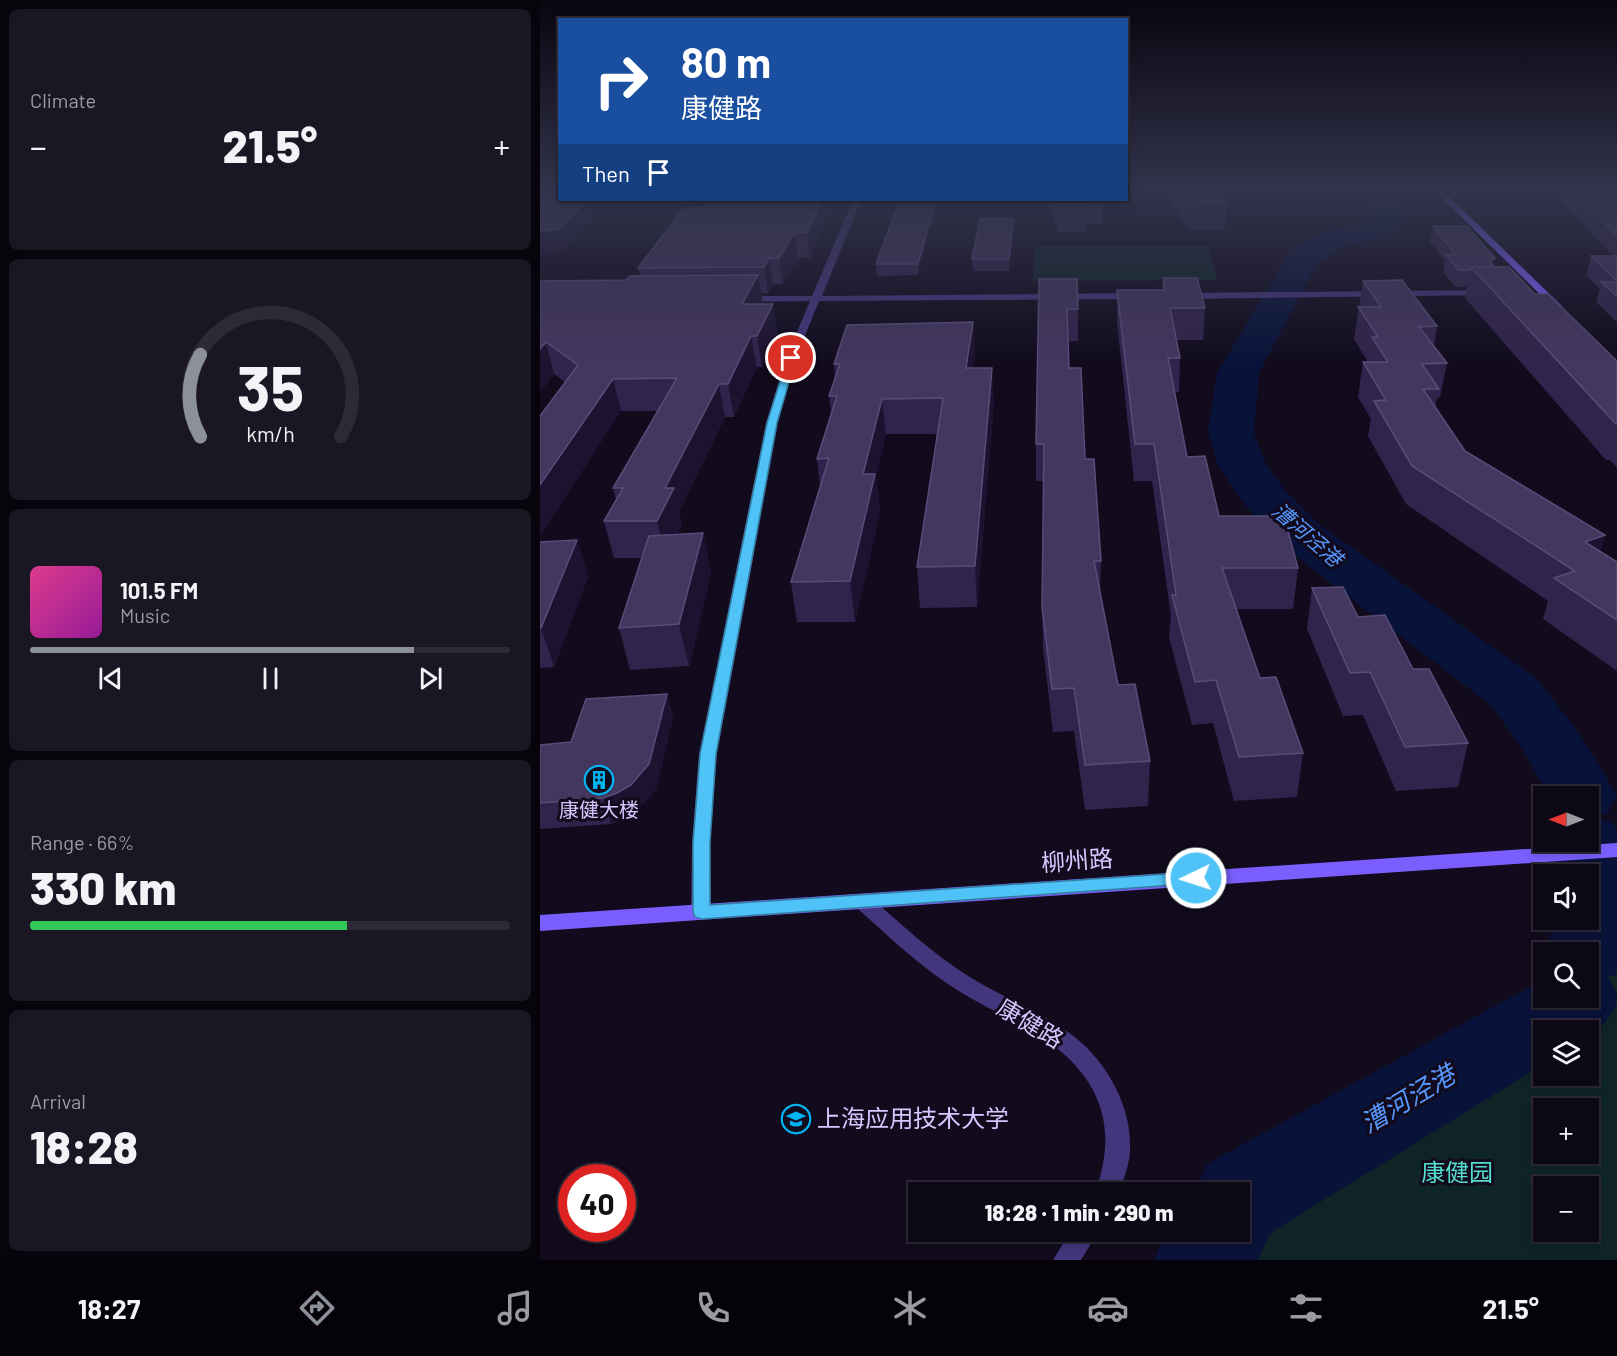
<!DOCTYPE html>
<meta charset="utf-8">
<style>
body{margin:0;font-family:Barlow,"Noto Sans SC",sans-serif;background:#1b1623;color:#f1f3f6;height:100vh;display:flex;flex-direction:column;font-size:22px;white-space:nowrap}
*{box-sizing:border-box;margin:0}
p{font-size:20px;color:#9a9aa1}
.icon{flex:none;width:33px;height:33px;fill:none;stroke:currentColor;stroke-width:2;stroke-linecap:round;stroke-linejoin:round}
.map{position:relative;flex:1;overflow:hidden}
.details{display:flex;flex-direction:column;gap:9px;padding:9px;background:#07040c;width:540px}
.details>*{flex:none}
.hud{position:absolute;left:18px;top:18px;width:570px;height:183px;border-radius:0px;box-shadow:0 3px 9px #0003,0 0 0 2px #2d2935;background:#1a4fa0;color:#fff;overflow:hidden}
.needle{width:39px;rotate:270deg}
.fabs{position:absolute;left:993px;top:786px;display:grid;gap:12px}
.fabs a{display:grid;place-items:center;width:66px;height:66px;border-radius:0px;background:#0d0816;box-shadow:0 3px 9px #0003,0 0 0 2px #2d2935;font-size:30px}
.speed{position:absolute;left:18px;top:1164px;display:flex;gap:12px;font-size:30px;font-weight:700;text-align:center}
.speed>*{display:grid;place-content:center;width:78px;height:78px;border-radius:50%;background:#0d0816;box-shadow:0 3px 9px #0003,0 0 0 2px #2d2935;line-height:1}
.speed .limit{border:9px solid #d22;background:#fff;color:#111}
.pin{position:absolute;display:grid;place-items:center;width:51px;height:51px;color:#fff;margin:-26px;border:3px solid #fff;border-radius:50%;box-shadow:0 2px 6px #0007}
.me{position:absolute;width:66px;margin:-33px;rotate:266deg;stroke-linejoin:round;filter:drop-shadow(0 0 4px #0008)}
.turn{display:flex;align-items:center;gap:21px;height:126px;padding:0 24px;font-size:27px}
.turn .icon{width:78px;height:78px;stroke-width:2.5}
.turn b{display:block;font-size:42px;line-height:51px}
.then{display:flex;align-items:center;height:57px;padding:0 24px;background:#0003;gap:12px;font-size:22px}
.big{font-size:45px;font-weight:800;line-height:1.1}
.details .card{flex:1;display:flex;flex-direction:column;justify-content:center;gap:9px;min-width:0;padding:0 21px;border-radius:9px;background:#1b1623}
.details .dial{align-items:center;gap:0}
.dial svg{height:156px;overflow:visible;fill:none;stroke:#2d2935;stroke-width:7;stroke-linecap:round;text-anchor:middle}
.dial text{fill:#f1f3f6;stroke:none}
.song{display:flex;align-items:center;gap:18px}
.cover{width:72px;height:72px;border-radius:9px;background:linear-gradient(135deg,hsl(330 70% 55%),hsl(300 70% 35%))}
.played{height:6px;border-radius:3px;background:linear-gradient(90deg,#8c9099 80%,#2d2935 80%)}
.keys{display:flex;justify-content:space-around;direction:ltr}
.heat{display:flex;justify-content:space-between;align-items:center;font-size:33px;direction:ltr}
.charge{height:9px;border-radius:4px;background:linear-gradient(90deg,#34c759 66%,#2d2935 0)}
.trip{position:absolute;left:368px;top:1182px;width:342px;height:60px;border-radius:0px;background:#0d0816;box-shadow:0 3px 9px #0003,0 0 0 2px #2d2935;font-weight:800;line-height:60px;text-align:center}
.tab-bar{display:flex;height:96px;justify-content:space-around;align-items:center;background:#050309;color:#9a9aa1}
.tab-bar .icon{width:42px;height:42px}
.tab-bar .current{color:#8c9099}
.tab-bar b{font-size:27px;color:#f1f3f6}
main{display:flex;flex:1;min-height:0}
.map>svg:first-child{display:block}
.green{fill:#0f2427;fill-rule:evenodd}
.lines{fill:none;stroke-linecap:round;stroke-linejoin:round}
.river{fill:#091339;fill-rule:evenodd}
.street{fill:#44367c;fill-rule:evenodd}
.secondary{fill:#7b5ffe;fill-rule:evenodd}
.wall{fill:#31244c}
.shaded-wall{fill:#1d1331}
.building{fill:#43365f;stroke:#5a4c78;stroke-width:1.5}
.route{fill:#4fc3f7;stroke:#337fa1;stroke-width:1.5}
.labels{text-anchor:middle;stroke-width:6;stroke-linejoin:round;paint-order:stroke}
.poi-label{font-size:20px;fill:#d6c7ff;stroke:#110b1d}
.water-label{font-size:21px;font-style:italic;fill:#5697fe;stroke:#110b1d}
.near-street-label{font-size:24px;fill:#d6c7ff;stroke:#110b1d}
.near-poi-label{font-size:24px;fill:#d6c7ff;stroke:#110b1d;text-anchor:start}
.near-park-label{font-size:24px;fill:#55ddd0;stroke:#110b1d}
.near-water-label{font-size:26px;font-style:italic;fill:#5697fe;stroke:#110b1d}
</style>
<main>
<section class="details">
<div class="card"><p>Climate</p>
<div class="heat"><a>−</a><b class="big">21.5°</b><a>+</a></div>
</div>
<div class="card dial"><svg viewBox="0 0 100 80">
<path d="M14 69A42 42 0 1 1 86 69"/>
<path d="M14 69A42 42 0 0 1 14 27" stroke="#8c9099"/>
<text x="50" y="56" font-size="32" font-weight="700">35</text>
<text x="50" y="72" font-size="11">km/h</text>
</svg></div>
<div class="card">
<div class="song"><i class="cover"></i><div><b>101.5 FM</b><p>Music</p></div></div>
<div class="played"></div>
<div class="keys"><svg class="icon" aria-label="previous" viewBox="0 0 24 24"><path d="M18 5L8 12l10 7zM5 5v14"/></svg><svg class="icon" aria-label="pause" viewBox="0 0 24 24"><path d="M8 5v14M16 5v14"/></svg><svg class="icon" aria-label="next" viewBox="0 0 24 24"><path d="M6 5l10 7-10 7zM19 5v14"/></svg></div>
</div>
<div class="card"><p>Range · 66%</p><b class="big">330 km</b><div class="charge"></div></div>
<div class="card"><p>Arrival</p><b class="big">18:28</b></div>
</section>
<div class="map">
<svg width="1077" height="1260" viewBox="0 0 1077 1260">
<rect width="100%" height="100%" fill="#110b1d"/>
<path class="green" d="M495,246H668L677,280L493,281Z
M1077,921V1260H664L681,1232H699V1201L701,1197L1037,1001V998H1048L1047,952L1053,923ZM1004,1030H1048V1076H1004ZM1004,1108H1048V1154H1004ZM1004,1186H1048V1232H1004Z"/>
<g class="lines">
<path class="river" d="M819,189H850L866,208L867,221L862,228L842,238L806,246L777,263L719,373L714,433L726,464L743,488L777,523L996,678L1037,730L1077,795L1068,813L1053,817L1073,823L1077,831V971L1075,975L1068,977C1071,982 1075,989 1077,995C1077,1013 1062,1028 1048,1036V1030H1004V1064L735,1230L729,1235L718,1260H614L626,1232H699V1192H655L667,1164L1004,979V998H1048V952H1007L1014,920H1048V874H1012L1011,842H1048V796H1009L985,754L952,706L741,545L700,499L678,465L668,433L677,373L751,250L783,232L821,224L835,216L836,209Z"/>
<path class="street" d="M313,200H321L282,296L598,293L603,296L598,299L279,301L256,358L238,423L177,754L170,843L171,912L168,917L161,920L154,917L151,912L152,843L159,754L226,423L246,358L270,301L202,302L197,299L202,296H272Z
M946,290L949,291V295L643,299L638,296L643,293Z
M322,894L329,896C361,924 392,953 428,976C461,996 497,1010 528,1032C564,1057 592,1104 590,1149C590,1164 584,1178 579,1192H555C577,1134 564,1084 514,1046C483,1023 446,1009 414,988C378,965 347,935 315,906L312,901L315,896Z
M530,1232H558L541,1260H513Z"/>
<path class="secondary" d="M893,189H901L1022,306V310H1016Z
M1077,843V857L0,931V915Z"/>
</g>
<path class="wall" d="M622,189H677L687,201L685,229L650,230L622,191Z
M1019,189H1070L1072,191H1077V322L1056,302L1060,289L1046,275L1051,256H1074L1017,198Z
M295,200L270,258H258L243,284H233L228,293H221L223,304L238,334L222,367H217L194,417H185L139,512L142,524L137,535L163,533L171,573L149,666L90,670L79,628L102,558H74L64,521L76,500L73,488L118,411H81L25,382L14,374L0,392V281L86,280L100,275L98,268L163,208Z
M509,200H562V224H546L545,232H518Z
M395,212L378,275L337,276L336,264Z
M473,219L474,230L469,271H433L432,259Z
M893,226L955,258L953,266L995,294L1077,361V468L1070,460H1066L925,298L927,287H916L903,272L905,261L890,242Z
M623,278L665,308L663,340H637L640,358L639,392H635L647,457L679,516L758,568L753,609H696L720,678L763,753L757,797L694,801L673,723L652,725L629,637L631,616L612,481H594L577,322V290H622Z
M499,279L538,309V341H528L529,368L545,459L561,561L560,591L578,685L610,761L608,806L545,810L534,731L513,732L503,648L502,607L504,481H496V444Z
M823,281L897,326L894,346L907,363L900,397L897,398L895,407L925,451L1065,535L1060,552L1077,562V671L1003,619L1008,601L866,504L828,436L831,419L818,397L823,362H828L814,339Z
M433,322L435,355L433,368L454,402L437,607L380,608L377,567L397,434H346L336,476L340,512L315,622H257L251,582L280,485L277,459L291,412L289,396L295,378L294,364Z
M37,540L48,577L14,667L0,668V542Z
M772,588L818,617L873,669L928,743L918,787L856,791L823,715L803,716L767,629Z
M127,694L133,718L116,789L98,810L85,819L71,824L0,829V745L31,742Z"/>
<path class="shaded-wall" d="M47,200H50L54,217L25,249L0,255V232Z
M282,200H295L270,258L267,233Z
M395,202V212L378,275V264Z
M473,219L474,230L469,271V259Z
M254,233L258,258L243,284L239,258Z
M229,258L233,284L228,293L224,267Z
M955,258L953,270L950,262Z
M218,275L223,304H202Z
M233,304L238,334L222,367L217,336Z
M433,322L435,355L428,403L426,368Z
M211,336L217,367L194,417L188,384Z
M6,342L14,374L0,392V349Z
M452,368L454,402L437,607L435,566Z
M73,379L81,411L0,537V485Z
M179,384L185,417L139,512L142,524L126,558L117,521L125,488Z
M342,399L346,434L336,476L340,512L315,622L310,581L323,474Z
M163,533L171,573L149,666L139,624Z
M1065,535L1053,575L1045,542Z
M37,540L48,577L14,667L1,628Z
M127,694L133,718L116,789L98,810L85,819L71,824L63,798Z"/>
<path class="building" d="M641,189H677L687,201L651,203Z
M1029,189H1070L1072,191H1077V235Z
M0,197H20V200H47L20,228L0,232Z
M170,200H282L267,233H254L239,258H229L224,267L98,268L144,208H163Z
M516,200H546V204H518Z
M359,202H395L378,264H336Z
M440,219H473L469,259H432Z
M893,226H927L955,258L950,262L955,267H931L930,270H919L906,255L915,254Z
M1051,256H1077V281Z
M931,267H969L995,294H1008L1077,361V424H1076Z
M218,275L202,304H233L217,336H211L188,384H179L125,488H134L117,521H64L83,488H73L137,378L73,379L0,485V416L38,365L6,342L0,349V281L86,280L90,276Z
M623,278H657L665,308H630L640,358H628L647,457L665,456L679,516H744L758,568H682L720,678L736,677L763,753L699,757L676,680L655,682L632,595H636L614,444H595L577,290H625Z
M499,279H537L538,309H527L529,368H541L545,459H554L561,561H554L578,685L595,684L610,761L545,765L534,688L512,689L502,607L504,444H496Z
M862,280L897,326L879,327L907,363L882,364L899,389H883L925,451L1065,535L1045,542L1077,562V620L1014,578L1035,571L872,466L834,401L846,400L823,362H848L832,337H838L818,307H841L823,281Z
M1061,282H1077V296Z
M433,322L426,368H452L435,566L377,567L403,398L342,399L323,474H335L310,581L251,582L289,458L277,459L297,396H289L300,364H294L307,325Z
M163,533L139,624L79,628L109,536Z
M37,540L1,628H0V542Z
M803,587L818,617L845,615L873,669H889L928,743L865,747L830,672L810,673L772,588Z
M127,694L109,764L91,785L77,793L63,798L0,803V745L31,742L46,699Z"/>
<linearGradient id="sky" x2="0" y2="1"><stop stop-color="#090610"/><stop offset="0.52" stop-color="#32344c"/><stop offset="1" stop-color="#32344c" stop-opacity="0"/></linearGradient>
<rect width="1077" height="365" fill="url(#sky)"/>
<path class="route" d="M248,356L256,358L237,423L176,754L170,843V905L656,872L662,874L664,878L662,883L162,919L155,917L153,912V843L160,754L227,423Z"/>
<defs>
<g id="building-ring" transform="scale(1.5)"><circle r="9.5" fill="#110b1d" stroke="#01b4f1" stroke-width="1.5"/><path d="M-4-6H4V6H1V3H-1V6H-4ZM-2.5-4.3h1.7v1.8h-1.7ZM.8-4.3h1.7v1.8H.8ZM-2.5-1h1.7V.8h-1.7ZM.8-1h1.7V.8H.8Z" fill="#01b4f1"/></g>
<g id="university-ring" transform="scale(1.5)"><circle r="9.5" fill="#110b1d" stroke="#01b4f1" stroke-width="1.5"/><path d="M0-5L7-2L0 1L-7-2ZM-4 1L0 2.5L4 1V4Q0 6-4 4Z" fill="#01b4f1"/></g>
</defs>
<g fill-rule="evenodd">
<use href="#building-ring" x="59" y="780"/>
<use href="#university-ring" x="256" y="1119"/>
</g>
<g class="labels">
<g class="poi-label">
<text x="59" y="817">康健大楼</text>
</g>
<g class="water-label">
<text transform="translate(767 535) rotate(41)" y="7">漕河泾港</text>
</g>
<g class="near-street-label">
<text transform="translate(537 861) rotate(-4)" y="8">柳州路</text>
<text transform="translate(490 1024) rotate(31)" y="8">康健路</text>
</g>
<g class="near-poi-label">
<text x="277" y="1127">上海应用技术大学</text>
</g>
<g class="near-park-label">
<text x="917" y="1181">康健园</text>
</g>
<g class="near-water-label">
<text transform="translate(868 1099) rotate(-31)" y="9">漕河泾港</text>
</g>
</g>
</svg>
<div class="fabs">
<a><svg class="needle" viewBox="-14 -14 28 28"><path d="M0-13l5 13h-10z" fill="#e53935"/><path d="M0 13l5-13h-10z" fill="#9a9aa1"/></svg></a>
<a><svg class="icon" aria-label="sound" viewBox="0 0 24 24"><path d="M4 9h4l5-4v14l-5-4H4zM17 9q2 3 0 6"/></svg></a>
<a><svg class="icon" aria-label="search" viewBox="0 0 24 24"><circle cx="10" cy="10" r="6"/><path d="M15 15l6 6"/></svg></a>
<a><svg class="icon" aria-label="layers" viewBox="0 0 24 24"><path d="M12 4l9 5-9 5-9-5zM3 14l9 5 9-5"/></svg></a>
<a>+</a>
<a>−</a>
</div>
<div class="speed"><div class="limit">40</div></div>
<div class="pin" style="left:251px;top:358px;background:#d93025"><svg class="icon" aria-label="arrive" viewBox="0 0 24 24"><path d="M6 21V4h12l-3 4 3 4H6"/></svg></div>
<svg class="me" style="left:656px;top:878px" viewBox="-20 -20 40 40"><circle r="17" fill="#4fc3f7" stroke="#fff" stroke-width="3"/><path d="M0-11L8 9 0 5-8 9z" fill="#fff"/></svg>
<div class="trip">18:28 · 1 min · 290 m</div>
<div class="hud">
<div class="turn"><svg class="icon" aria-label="right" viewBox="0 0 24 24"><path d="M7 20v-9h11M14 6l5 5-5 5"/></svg><div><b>80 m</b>康健路</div></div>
<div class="then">Then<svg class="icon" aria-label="arrive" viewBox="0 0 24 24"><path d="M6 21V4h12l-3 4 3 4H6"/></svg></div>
</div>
</div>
</main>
<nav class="tab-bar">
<b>18:27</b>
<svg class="icon current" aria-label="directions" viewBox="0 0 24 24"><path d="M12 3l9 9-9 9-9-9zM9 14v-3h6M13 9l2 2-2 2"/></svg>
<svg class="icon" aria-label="music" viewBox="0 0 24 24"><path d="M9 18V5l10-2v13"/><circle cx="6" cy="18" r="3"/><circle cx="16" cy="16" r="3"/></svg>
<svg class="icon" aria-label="phone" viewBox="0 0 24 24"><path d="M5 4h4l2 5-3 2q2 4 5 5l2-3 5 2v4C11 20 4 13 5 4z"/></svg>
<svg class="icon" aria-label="climate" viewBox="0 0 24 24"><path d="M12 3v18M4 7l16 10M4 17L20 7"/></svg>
<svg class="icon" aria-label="car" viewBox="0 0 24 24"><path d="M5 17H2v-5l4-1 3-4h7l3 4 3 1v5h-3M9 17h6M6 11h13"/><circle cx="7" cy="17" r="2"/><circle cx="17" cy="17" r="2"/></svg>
<svg class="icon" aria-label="filters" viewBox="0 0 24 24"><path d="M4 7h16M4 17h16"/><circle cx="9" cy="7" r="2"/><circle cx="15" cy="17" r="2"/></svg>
<b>21.5°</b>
</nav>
